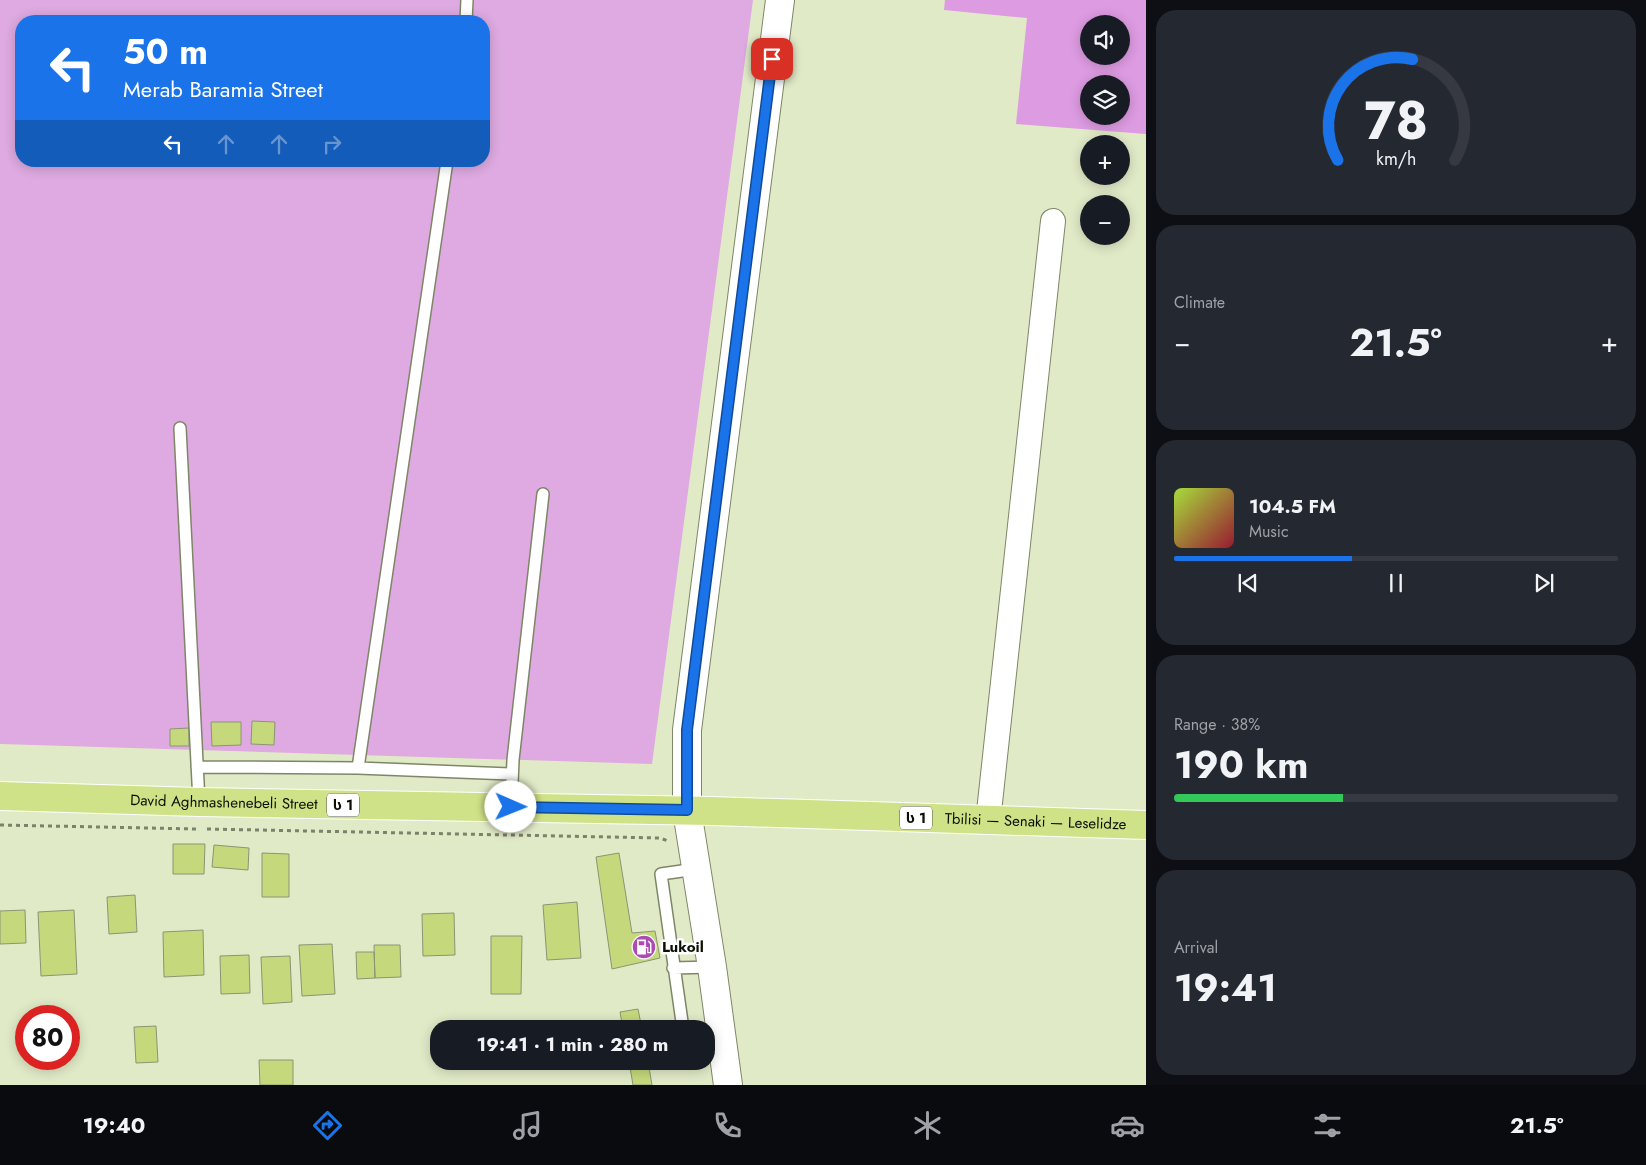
<!DOCTYPE html>
<meta charset="utf-8">
<style>
body{margin:0;font-family:Jost,"Noto Sans Georgian",sans-serif;background:#242831;color:#f1f3f6;height:100vh;display:flex;flex-direction:column;font-size:19px;white-space:nowrap}
*{box-sizing:border-box;margin:0}
p{font-size:16px;color:#9ea1a6}
.icon{flex:none;width:28px;height:28px;fill:none;stroke:currentColor;stroke-width:2;stroke-linecap:round;stroke-linejoin:round}
.map{position:relative;flex:1;overflow:hidden}
.side{display:flex;flex-direction:column;gap:10px;padding:10px;background:#0d0f14;width:500px}
.side>*{flex:none}
.hud{position:absolute;left:15px;top:15px;width:475px;height:152px;border-radius:20px;box-shadow:0 2px 12px #0003;background:#1a73e8;color:#fff;overflow:hidden}
.controls{position:absolute;left:1080px;top:15px;display:grid;gap:10px}
.controls a{display:grid;place-items:center;width:50px;height:50px;border-radius:50%;background:#171b24;box-shadow:0 2px 12px #0003;font-size:25px}
.speed{position:absolute;left:15px;top:1005px;display:flex;gap:10px;font-size:25px;font-weight:700;text-align:center}
.speed>*{display:grid;place-content:center;width:65px;height:65px;border-radius:50%;background:#171b24;box-shadow:0 2px 12px #0003;line-height:1}
.speed .limit{border:8px solid #d22;background:#fff;color:#111}
.pin{position:absolute;display:grid;place-items:center;width:42px;height:42px;color:#fff;margin:-21px;border-radius:10px;box-shadow:0 2px 8px #0006}
.me{position:absolute;width:55px;margin:-28px;rotate:91deg;stroke-linejoin:round;filter:drop-shadow(0 0 4px #0008)}
.turn{display:flex;align-items:center;gap:18px;height:105px;padding:0 25px;font-size:22px}
.turn .icon{width:65px;height:65px;stroke-width:2.5}
.turn b{display:block;font-size:35px;line-height:42px}
.lanes{display:flex;align-items:center;height:48px;padding:0 25px;background:#0003;justify-content:center;gap:25px;direction:ltr}
.lanes .off{opacity:.35}
.big{font-size:38px;font-weight:700;line-height:1.1}
.side .tile{flex:1;display:flex;flex-direction:column;justify-content:center;gap:8px;min-width:0;padding:0 18px;border-radius:20px;background:#242831}
.side .dial{align-items:center;gap:0}
.dial svg{height:130px;overflow:visible;fill:none;stroke:#363941;stroke-width:7;stroke-linecap:round;text-anchor:middle}
.dial text{fill:#f1f3f6;stroke:none}
.song{display:flex;align-items:center;gap:15px}
.cover{width:60px;height:60px;border-radius:8px;background:linear-gradient(135deg,hsl(80 70% 55%),hsl(350 70% 35%))}
.played{height:5px;border-radius:2px;background:linear-gradient(90deg,#1a73e8 40%,#363941 40%)}
.keys{display:flex;justify-content:space-around;direction:ltr}
.heat{display:flex;justify-content:space-between;align-items:center;font-size:28px;direction:ltr}
.charge{height:8px;border-radius:4px;background:linear-gradient(90deg,#34c759 38%,#363941 0)}
.trip{position:absolute;left:430px;top:1020px;width:285px;height:50px;border-radius:20px;background:#171b24;box-shadow:0 2px 12px #0003;font-weight:700;line-height:50px;text-align:center}
.menu{display:flex;height:80px;justify-content:space-around;align-items:center;background:#090b0e;color:#9ea1a6}
.menu .icon{width:35px;height:35px}
.menu .active{color:#1a73e8}
.menu b{font-size:22px;color:#f1f3f6}
main{display:flex;flex:1;min-height:0}
.map>svg:first-child{display:block}
.green{fill:#deaae1;fill-rule:evenodd}
.forest{fill:#dd9be1;fill-rule:evenodd}
.building{fill:#c5d97c;stroke:#8c9474}
.lines{fill:none;stroke-linecap:round;stroke-linejoin:round}
.service-casing{stroke:#7e8667;stroke-width:14}
.minor-casing{stroke:#7e8667;stroke-width:26}
.secondary-casing{stroke:#7e8667;stroke-width:30}
.trunk-casing{stroke:#fff;stroke-width:30}
.path{stroke:#7b816a;stroke-width:3;stroke-dasharray:4 4;stroke-linecap:butt}
.service{stroke:#fff;stroke-width:11}
.minor{stroke:#fff;stroke-width:24}
.secondary{stroke:#fff;stroke-width:28}
.trunk{stroke:#d0e287;stroke-width:28}
.route-casing{stroke:#114b97;stroke-width:12}
.route{stroke:#1a73e8;stroke-width:9}
.labels{text-anchor:middle;stroke-width:5;stroke-linejoin:round;paint-order:stroke}
.shield{fill:#fff;stroke:#55574f;stroke-width:1}
.shield-label{font-size:14px;font-weight:bold;fill:#0c0f04}
.street-label{font-size:15px;fill:#0c0f04;stroke:#fff}
.poi-label{font-size:15px;font-weight:bold;fill:#0c0f04;stroke:#fff;text-anchor:start}
</style>
<main>
<div class="map">
<svg width="1146" height="1085" viewBox="0 0 1146 1085">
<rect width="100%" height="100%" fill="#e1eac7"/>
<path class="green" d="M0,0H753L652,764L0,744ZM21,21H484V161H21Z"/>
<path class="forest" d="M945,0H1146V134L1016,124L1027,18L944,10ZM1089,24H1121V56H1089ZM1089,84H1121V116H1089Z"/>
<path class="building" d="M252,721L275,722L274,745L251,744Z
M211,722H241V745L212,746Z
M189,728V746H170V729Z
M173,844H205L204,874H173Z
M214,845L249,848L248,870L212,867Z
M262,853L289,854V897H262Z
M619,853L632,933L655,931L660,958L612,969L596,857Z
M135,895L137,932L109,934L107,897Z
M577,902L581,958L547,960L543,905Z
M25,910L26,943L0,944V911Z
M74,910L77,974L41,976L38,912Z
M454,913L455,955L423,956L422,914Z
M203,930L204,975L164,977L163,932Z
M491,936H522L521,994H491Z
M332,944L335,994L302,996L299,945Z
M374,945H400L401,977L375,978Z
M356,952H374L375,978L357,979Z
M249,955L250,993L221,994L220,956Z
M290,956L292,1002L263,1004L261,957Z
M638,1009L642,1029H623L620,1012Z
M156,1026L158,1062L136,1063L134,1027Z
M259,1060H293V1085H260Z
M629,1061H648L652,1085H633Z"/>
<g class="lines">
<g class="service-casing">
<path id="service" d="M466,21L467,0
M180,428L199,802
M197,767L358,768L512,774
M358,768L447,161
M511,807L513,760L543,494
M673,968L712,967
M683,1029L661,874L696,869"/>
</g>
<g class="minor-casing">
<path id="minor" d="M988,821L1053,221"/>
</g>
<g class="secondary-casing">
<path id="secondary" d="M728,1085L712,967L687,811V730L780,0"/>
</g>
<g class="trunk-casing">
<g id="trunk">
<path id="s1" d="M0,796L199,802L712,811L1146,825"/>
</g>
</g>
<path class="path" d="M0,825L198,829
M207,829L660,838L668,841"/>
<use href="#service" class="service"/>
<use href="#minor" class="minor"/>
<use href="#secondary" class="secondary"/>
<use href="#trunk" class="trunk"/>
</g>
<g class="lines">
<g class="route-casing">
<path id="route" d="M511,807L687,810V730L772,59"/>
</g>
<use href="#route" class="route"/>
</g>
<defs>
<g id="fuel-disc" transform="scale(1.25)"><circle r="9.5" fill="#ab4bb3" stroke="#fff"/><path d="M-5.5-6h7V0h2V4h1.3V-2.5L3-4.5l.8-.8L6-3V5H2.5V1h-1V6h-7ZM-4.2-4.7v3.2H.2V-4.7Z" fill="#fff"/></g>
</defs>
<g fill-rule="evenodd">
<use href="#fuel-disc" x="644" y="947"/>
</g>
<g class="labels">
<g class="shield">
<rect x="327" y="793.5" width="32" height="23" rx="4"/>
<rect x="900" y="806.5" width="32" height="23" rx="4"/>
</g>
<g class="shield-label">
<text x="343" y="810">ს 1</text>
<text x="916" y="823">ს 1</text>
</g>
<g class="street-label">
<text dy="5" stroke="none"><textPath href="#s1" startOffset="224">David Aghmashenebeli Street</textPath></text>
<text dy="5" stroke="none"><textPath href="#s1" startOffset="1036">Tbilisi — Senaki — Leselidze</textPath></text>
</g>
<g class="poi-label">
<text x="662" y="952">Lukoil</text>
</g>
</g>
</svg>
<div class="controls">
<a><svg class="icon" aria-label="sound" viewBox="0 0 24 24"><path d="M4 9h4l5-4v14l-5-4H4zM17 9q2 3 0 6"/></svg></a>
<a><svg class="icon" aria-label="layers" viewBox="0 0 24 24"><path d="M12 4l9 5-9 5-9-5zM3 14l9 5 9-5"/></svg></a>
<a>+</a>
<a>−</a>
</div>
<div class="speed"><div class="limit">80</div></div>
<div class="pin" style="left:772px;top:59px;background:#d93025"><svg class="icon" aria-label="arrive" viewBox="0 0 24 24"><path d="M6 21V4h12l-3 4 3 4H6"/></svg></div>
<svg class="me" style="left:511px;top:807px" viewBox="-20 -20 40 40"><circle r="19" fill="#fff"/><path d="M0-13L10 11 0 6-10 11z" fill="#1a73e8"/></svg>
<div class="trip">19:41 · 1 min · 280 m</div>
<div class="hud">
<div class="turn"><svg class="icon" aria-label="left" viewBox="0 0 24 24"><path d="M17 20v-9H6M10 6l-5 5 5 5"/></svg><div><b>50 m</b>Merab Baramia Street</div></div>
<div class="lanes"><svg class="icon" aria-label="left" viewBox="0 0 24 24"><path d="M17 20v-9H6M10 6l-5 5 5 5"/></svg><svg class="icon off" aria-label="ahead" viewBox="0 0 24 24"><path d="M12 20V5M6 11l6-6 6 6"/></svg><svg class="icon off" aria-label="ahead" viewBox="0 0 24 24"><path d="M12 20V5M6 11l6-6 6 6"/></svg><svg class="icon off" aria-label="right" viewBox="0 0 24 24"><path d="M7 20v-9h11M14 6l5 5-5 5"/></svg></div>
</div>
</div>
<section class="side">
<div class="tile dial"><svg viewBox="0 0 100 80">
<path d="M14 69A42 42 0 1 1 86 69"/>
<path d="M14 69A42 42 0 0 1 60 7" stroke="#1a73e8"/>
<text x="50" y="56" font-size="32" font-weight="700">78</text>
<text x="50" y="72" font-size="11">km/h</text>
</svg></div>
<div class="tile"><p>Climate</p>
<div class="heat"><a>−</a><b class="big">21.5°</b><a>+</a></div>
</div>
<div class="tile">
<div class="song"><i class="cover"></i><div><b>104.5 FM</b><p>Music</p></div></div>
<div class="played"></div>
<div class="keys"><svg class="icon" aria-label="previous" viewBox="0 0 24 24"><path d="M18 5L8 12l10 7zM5 5v14"/></svg><svg class="icon" aria-label="pause" viewBox="0 0 24 24"><path d="M8 5v14M16 5v14"/></svg><svg class="icon" aria-label="next" viewBox="0 0 24 24"><path d="M6 5l10 7-10 7zM19 5v14"/></svg></div>
</div>
<div class="tile"><p>Range · 38%</p><b class="big">190 km</b><div class="charge"></div></div>
<div class="tile"><p>Arrival</p><b class="big">19:41</b></div>
</section>
</main>
<nav class="menu">
<b>19:40</b>
<svg class="icon active" aria-label="directions" viewBox="0 0 24 24"><path d="M12 3l9 9-9 9-9-9zM9 14v-3h6M13 9l2 2-2 2"/></svg>
<svg class="icon" aria-label="music" viewBox="0 0 24 24"><path d="M9 18V5l10-2v13"/><circle cx="6" cy="18" r="3"/><circle cx="16" cy="16" r="3"/></svg>
<svg class="icon" aria-label="phone" viewBox="0 0 24 24"><path d="M5 4h4l2 5-3 2q2 4 5 5l2-3 5 2v4C11 20 4 13 5 4z"/></svg>
<svg class="icon" aria-label="climate" viewBox="0 0 24 24"><path d="M12 3v18M4 7l16 10M4 17L20 7"/></svg>
<svg class="icon" aria-label="car" viewBox="0 0 24 24"><path d="M5 17H2v-5l4-1 3-4h7l3 4 3 1v5h-3M9 17h6M6 11h13"/><circle cx="7" cy="17" r="2"/><circle cx="17" cy="17" r="2"/></svg>
<svg class="icon" aria-label="filters" viewBox="0 0 24 24"><path d="M4 7h16M4 17h16"/><circle cx="9" cy="7" r="2"/><circle cx="15" cy="17" r="2"/></svg>
<b>21.5°</b>
</nav>
